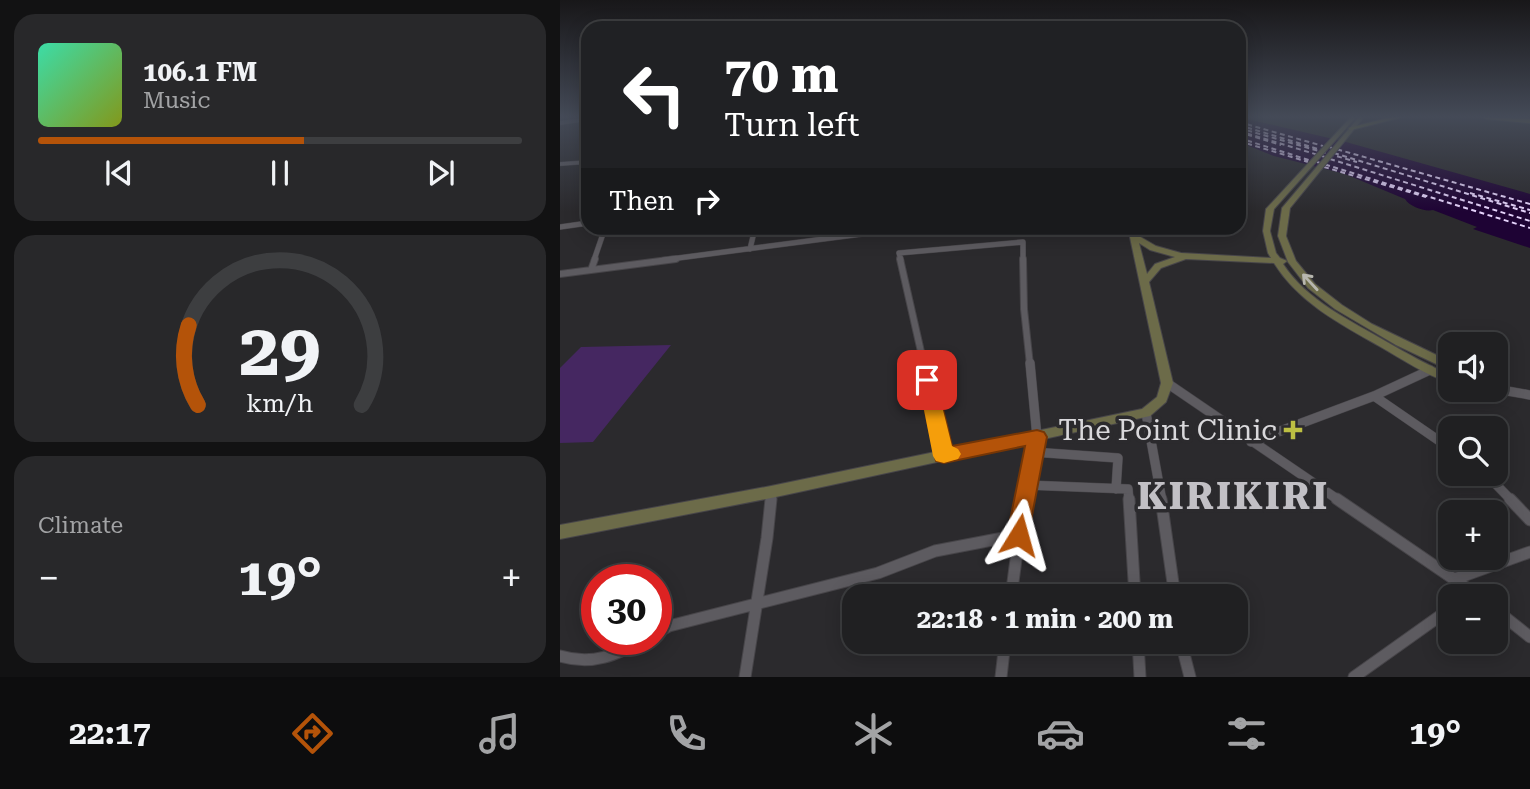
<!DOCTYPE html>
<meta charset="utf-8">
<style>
body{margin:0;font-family:"Roboto Serif",serif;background:#28282a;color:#f1f3f6;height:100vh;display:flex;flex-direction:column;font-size:26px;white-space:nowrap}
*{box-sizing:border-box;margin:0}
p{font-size:23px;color:#a2a3a5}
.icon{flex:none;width:38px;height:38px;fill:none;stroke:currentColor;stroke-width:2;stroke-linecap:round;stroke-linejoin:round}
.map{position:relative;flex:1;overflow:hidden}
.drawer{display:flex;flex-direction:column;gap:14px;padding:14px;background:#121213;width:560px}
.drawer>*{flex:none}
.top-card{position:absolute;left:21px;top:21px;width:665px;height:214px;border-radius:21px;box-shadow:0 4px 18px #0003,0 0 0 2px #3d3e40;background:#202124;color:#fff;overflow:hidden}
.buttons{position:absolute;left:878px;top:332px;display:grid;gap:14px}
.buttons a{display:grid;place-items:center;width:70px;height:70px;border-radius:14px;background:#202022;box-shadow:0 4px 18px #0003,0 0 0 2px #3d3e40;font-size:35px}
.speed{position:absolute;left:21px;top:564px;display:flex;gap:14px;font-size:35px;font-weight:700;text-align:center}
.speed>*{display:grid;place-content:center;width:91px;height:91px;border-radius:50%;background:#202022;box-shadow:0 4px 18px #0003,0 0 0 2px #3d3e40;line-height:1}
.speed .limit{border:10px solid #d22;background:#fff;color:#111}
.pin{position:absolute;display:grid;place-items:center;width:60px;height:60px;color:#fff;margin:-30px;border-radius:14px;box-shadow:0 4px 10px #0006}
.me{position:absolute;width:77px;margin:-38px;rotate:8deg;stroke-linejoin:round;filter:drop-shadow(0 0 5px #0008)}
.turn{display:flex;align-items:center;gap:24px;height:147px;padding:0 28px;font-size:32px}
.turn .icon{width:91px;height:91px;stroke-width:2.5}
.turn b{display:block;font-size:49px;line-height:60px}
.then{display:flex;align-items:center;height:66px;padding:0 28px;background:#0003;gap:14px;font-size:26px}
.big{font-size:52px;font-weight:700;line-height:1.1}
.drawer .widget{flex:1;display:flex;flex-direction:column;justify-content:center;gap:10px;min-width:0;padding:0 24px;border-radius:21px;background:#28282a}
.drawer .dial{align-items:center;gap:0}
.dial svg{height:182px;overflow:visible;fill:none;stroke:#3d3e40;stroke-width:7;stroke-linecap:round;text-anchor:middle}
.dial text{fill:#f1f3f6;stroke:none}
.song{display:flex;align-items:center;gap:21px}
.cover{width:84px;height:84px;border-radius:10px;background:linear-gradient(135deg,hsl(160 70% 55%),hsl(70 70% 35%))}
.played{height:7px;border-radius:4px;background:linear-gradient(90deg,#b45309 55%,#3d3e40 55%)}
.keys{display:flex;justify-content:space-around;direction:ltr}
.heat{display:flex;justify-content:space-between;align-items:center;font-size:38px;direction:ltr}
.trip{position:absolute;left:282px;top:584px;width:406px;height:70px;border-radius:21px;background:#202022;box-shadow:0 4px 18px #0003,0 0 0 2px #3d3e40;font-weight:700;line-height:70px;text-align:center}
.tabs{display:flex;height:112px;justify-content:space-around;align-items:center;background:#0d0d0e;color:#a2a3a5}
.tabs .icon{width:49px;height:49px}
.tabs .active{color:#b45309}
.tabs b{font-size:32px;color:#f1f3f6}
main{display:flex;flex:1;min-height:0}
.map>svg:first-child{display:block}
.green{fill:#452761}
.water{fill:#1e0334}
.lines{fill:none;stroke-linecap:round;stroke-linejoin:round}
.ferry{stroke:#e6d4fc;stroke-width:2;stroke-dasharray:5 3.5;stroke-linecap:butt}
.street-far4-casing{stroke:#474549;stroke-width:4.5}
.street-far3-casing{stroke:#474549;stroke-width:6}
.street-far2-casing{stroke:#474549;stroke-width:8}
.street-far1-casing{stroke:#474549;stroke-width:10}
.street-casing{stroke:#474549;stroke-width:13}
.secondary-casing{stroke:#474549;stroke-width:2}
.primary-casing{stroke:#474549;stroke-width:2}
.street-far4{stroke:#5d5b60;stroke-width:3.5}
.street-far3{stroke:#5d5b60;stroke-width:5}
.street-far2{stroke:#5d5b60;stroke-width:6}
.street-far1{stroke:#5d5b60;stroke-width:9}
.street{stroke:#5d5b60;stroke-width:11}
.secondary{fill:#6c6b49;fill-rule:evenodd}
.primary{fill:#7b7b31;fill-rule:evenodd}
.oneway{stroke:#b8b7af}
.route{fill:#b45309;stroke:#753606;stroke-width:2}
.slow{fill:#f59e0b}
.poi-dot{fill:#bdbf43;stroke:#2b2a2d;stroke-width:2.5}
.labels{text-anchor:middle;stroke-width:7;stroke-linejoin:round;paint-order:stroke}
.near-poi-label{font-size:28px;fill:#d9d8db;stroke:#2b2a2d;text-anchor:end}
.near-district-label{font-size:38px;font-weight:bold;letter-spacing:2px;fill:#c2c0c5;stroke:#2b2a2d}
</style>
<main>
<section class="drawer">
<div class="widget">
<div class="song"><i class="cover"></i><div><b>106.1 FM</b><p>Music</p></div></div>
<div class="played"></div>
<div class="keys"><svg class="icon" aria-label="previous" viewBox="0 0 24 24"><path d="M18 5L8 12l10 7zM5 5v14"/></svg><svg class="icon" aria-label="pause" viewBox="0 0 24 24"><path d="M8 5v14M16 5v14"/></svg><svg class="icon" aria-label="next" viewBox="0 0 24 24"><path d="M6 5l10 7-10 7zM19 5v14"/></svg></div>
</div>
<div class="widget dial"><svg viewBox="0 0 100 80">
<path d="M14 69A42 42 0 1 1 86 69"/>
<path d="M14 69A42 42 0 0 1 10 34" stroke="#b45309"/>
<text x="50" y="56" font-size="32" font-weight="700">29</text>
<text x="50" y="72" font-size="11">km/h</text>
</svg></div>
<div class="widget"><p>Climate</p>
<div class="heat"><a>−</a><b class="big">19°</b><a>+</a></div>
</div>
</section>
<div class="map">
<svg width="970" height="677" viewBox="0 0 970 677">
<rect width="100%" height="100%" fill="#2b2a2d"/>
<path class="green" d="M111,345L33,442L0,443V368L21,347Z"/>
<path class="water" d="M679,117L786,142L970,194V248L913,229L917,227L873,210C865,212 850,207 845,199L785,174L714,156L679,142Z"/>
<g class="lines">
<path class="ferry" d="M679,122L763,146
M679,125L768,152
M679,128L797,162
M679,131L765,157
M679,132L721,145
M679,138L752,161
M679,141L748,162
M769,147L970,204
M774,153L970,213
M770,159L970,221
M757,162L970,228
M764,167L866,197
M910,193L970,210"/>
<g class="street-far4-casing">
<path id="street-far4" d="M0,123L28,119
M0,164L28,162
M679,172L683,176L679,178"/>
</g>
<g class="street-far3-casing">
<path id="street-far3" d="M0,227L28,223
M190,249L195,228
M34,260L45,228
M103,260L348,228
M341,260L339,253L463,242V260"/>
</g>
<g class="street-far2-casing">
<path id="street-far2" d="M340,259L364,365
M463,259L464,309L470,365
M31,270L35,259
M0,274L116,259"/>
</g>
<g class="street-far1-casing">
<path id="street-far1" d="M364,363L384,455
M607,383L780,501
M936,389L970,395
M814,396L891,449
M586,413L602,501
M691,442L814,396L870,370
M473,452L558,458L556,489
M926,474L952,501
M466,485L568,489L569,501
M211,501V492
M464,501L477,437L470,363"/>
</g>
<g class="street-casing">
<path id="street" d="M569,499L575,597
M601,499L615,597
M777,499L920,597
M950,499L970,520
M895,579L970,552
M451,597L464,499
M936,610L970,637
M96,633L109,626L318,573L375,551L459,535
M578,642L580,677
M621,642L630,677
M0,656C33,666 56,655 85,639
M185,677L207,538L211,499
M441,677L445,642
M794,677L891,608"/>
</g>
<g class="secondary-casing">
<path id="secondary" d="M791,117H796L714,209L710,231L716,253L720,258L727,261L723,264C746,300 791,321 827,342C848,354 869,366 891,375V383C865,375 842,359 819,346C780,324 738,302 714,263L626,259L601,268L589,282L613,383L606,402L590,416L211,498L0,539V525L211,486L582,409L597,397L601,383L568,228H576L577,235L596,246L621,253L711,258L708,253L703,231L706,209ZM579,243L590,250L615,257L595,264L587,274Z
M799,117H804L730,208L726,236L736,261L755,284L782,305L812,324L891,362V371L836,345L775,309L748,288L728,262L718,236L722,208Z"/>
</g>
<g class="primary-casing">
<path id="primary" d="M831,117H843L791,130L788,128Z
M923,117L970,119V123L926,119Z"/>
</g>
<use href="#street-far4" class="street-far4"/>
<use href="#street-far3" class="street-far3"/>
<use href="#street-far2" class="street-far2"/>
<use href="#street-far1" class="street-far1"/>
<use href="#street" class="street"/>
<use href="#secondary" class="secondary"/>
<use href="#primary" class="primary"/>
</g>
<defs><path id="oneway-shaft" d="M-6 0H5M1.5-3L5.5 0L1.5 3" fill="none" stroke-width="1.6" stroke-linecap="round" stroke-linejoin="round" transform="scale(1.75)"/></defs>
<use class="oneway" href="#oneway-shaft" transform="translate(750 282) rotate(-133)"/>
<linearGradient id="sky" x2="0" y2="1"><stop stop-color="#181719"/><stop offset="0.55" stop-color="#444a57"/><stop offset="1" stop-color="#444a57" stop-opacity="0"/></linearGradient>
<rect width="970" height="212" fill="url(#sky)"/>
<path class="route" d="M367,374L376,380L392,446L477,430L484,432L487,437L467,542L459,545L451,542L447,535L465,446L384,463L376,461L358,380Z"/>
<path class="slow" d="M374,403L380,405L383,410L392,446L398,449L401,454L398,459L384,463L376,461L373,456L364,410L367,405Z"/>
<path class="poi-dot" d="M729.5 419.5h7v7h7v7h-7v7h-7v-7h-7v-7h7z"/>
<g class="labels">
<g class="near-poi-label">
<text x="717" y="440">The Point Clinic</text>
</g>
<g class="near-district-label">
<text x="673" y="509">KIRIKIRI</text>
</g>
</g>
</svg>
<div class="buttons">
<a><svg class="icon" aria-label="sound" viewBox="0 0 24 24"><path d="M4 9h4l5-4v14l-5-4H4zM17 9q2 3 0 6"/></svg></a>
<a><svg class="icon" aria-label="search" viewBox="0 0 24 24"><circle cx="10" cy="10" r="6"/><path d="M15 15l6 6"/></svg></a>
<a>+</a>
<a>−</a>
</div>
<div class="speed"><div class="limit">30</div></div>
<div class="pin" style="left:367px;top:380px;background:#d93025"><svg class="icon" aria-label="arrive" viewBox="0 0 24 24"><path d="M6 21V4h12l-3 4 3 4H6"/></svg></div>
<svg class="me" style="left:459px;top:535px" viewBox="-20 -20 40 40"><path d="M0-17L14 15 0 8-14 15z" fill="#b45309" stroke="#fff" stroke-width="4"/></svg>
<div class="trip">22:18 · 1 min · 200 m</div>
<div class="top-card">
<div class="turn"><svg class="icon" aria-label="left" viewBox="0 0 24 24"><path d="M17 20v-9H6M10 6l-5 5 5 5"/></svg><div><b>70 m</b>Turn left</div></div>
<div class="then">Then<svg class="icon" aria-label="right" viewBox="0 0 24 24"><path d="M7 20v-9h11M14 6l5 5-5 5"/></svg></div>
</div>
</div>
</main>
<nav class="tabs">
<b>22:17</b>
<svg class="icon active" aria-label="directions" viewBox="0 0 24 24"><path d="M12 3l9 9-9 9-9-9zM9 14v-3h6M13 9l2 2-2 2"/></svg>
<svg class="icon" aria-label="music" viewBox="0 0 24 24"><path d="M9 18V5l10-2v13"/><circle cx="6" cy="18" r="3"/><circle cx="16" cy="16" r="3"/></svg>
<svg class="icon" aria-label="phone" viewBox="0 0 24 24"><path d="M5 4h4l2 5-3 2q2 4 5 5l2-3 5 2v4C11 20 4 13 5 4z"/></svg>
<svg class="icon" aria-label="climate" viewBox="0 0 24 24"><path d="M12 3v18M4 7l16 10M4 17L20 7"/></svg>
<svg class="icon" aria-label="car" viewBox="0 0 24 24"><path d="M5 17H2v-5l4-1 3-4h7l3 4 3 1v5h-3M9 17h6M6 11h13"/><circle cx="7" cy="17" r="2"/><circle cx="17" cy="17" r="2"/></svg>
<svg class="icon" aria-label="filters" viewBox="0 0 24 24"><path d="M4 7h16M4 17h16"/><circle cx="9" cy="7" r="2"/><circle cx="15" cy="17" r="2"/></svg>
<b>19°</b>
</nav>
